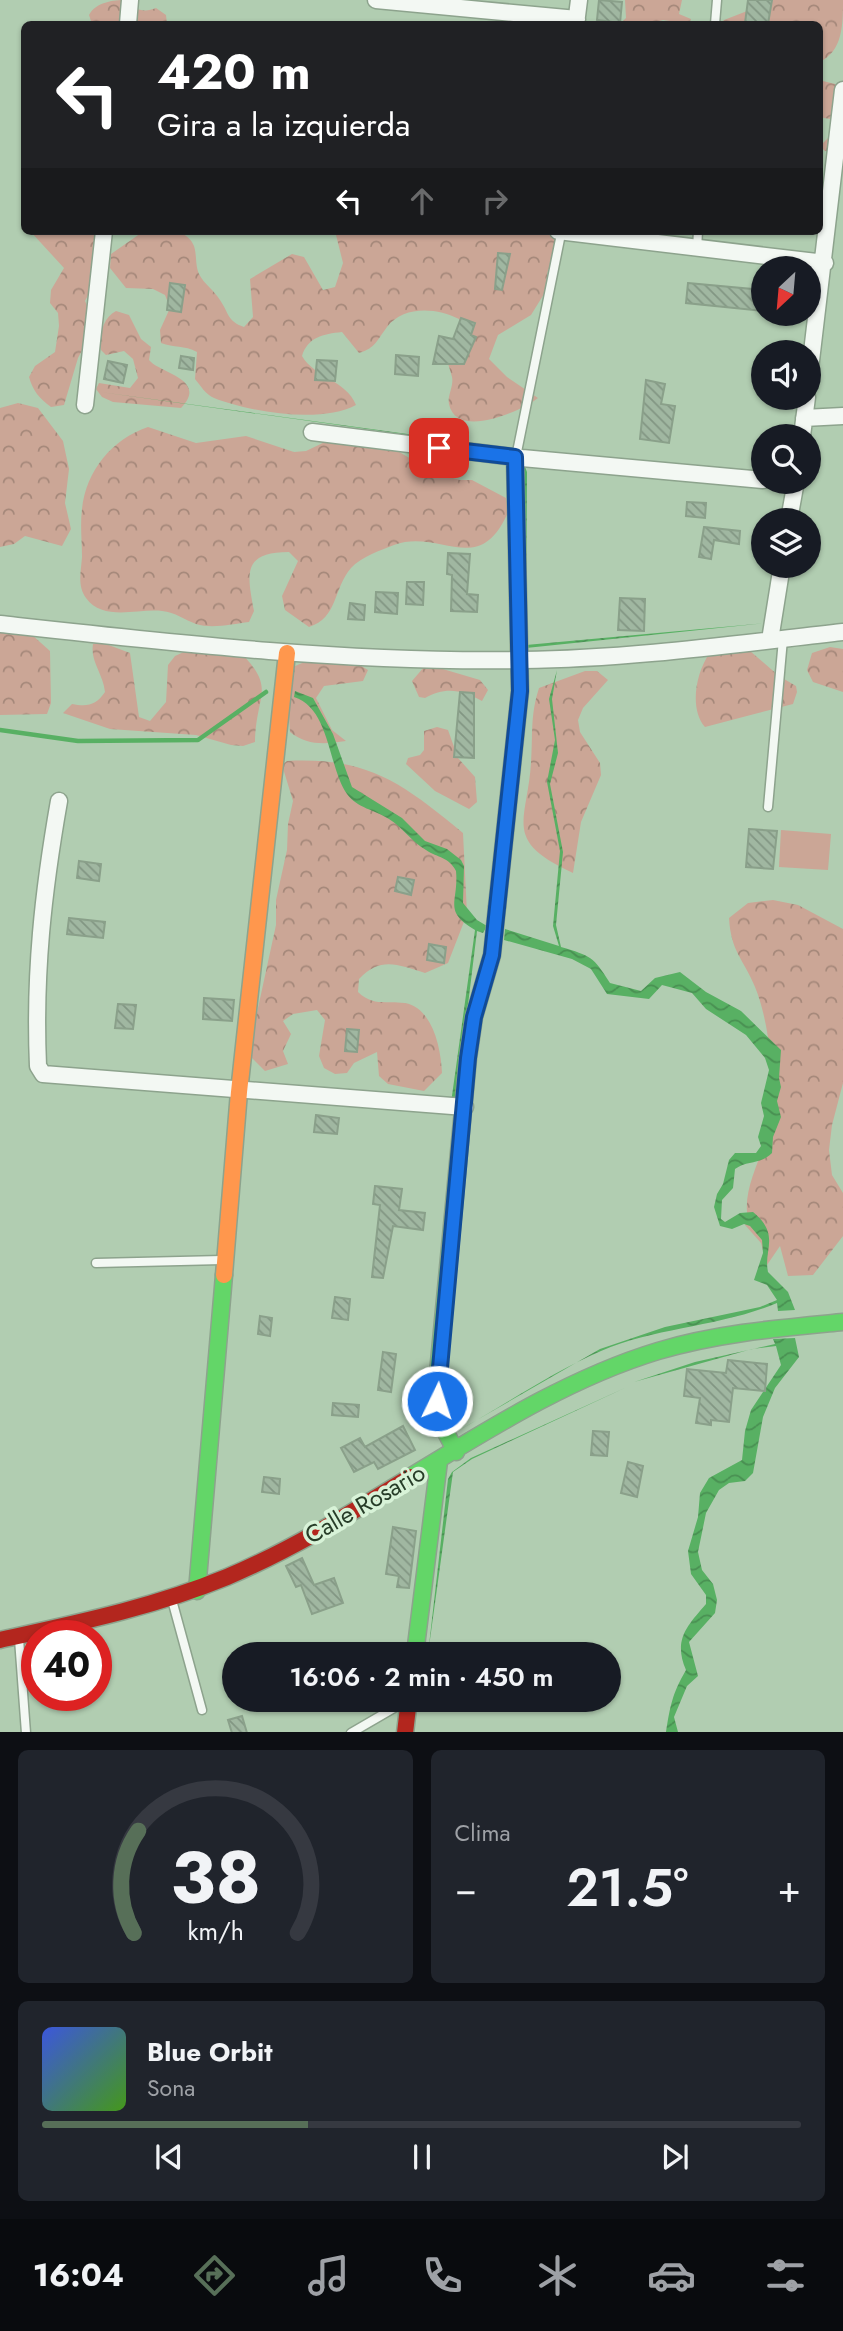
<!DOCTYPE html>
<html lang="es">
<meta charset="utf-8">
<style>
body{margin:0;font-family:Jost,sans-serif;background:#20242c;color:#f1f3f6;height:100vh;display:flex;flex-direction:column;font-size:26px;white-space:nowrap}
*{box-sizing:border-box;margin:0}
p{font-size:23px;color:#9ea1a6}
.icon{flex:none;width:38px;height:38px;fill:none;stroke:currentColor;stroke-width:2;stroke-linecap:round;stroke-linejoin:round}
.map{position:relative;height:1732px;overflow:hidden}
.side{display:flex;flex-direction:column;gap:18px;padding:18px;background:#0d0f14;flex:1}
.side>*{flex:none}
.banner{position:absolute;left:21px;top:21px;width:802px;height:214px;border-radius:10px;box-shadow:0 2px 5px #0004;background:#202124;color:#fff;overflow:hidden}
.needle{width:46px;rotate:206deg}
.buttons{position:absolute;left:751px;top:256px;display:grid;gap:14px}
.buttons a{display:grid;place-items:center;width:70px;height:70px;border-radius:50%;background:#171b24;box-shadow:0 2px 5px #0004;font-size:35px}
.speed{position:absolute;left:21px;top:1620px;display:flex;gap:14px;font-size:35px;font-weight:700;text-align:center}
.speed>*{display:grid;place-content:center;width:91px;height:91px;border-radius:50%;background:#171b24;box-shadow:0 2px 5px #0004;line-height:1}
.speed .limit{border:10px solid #d22;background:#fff;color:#111}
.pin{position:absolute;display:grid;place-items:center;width:60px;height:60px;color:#fff;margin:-30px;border-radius:14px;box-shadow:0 4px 10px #0006}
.me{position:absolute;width:77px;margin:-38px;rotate:4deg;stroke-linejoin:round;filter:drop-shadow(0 0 5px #0008)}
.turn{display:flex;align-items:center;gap:24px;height:147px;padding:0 21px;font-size:32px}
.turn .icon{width:91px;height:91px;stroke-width:2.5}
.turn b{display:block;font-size:49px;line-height:60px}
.lanes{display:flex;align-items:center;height:66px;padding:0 21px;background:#0003;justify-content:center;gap:35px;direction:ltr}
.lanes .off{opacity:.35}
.big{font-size:52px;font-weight:600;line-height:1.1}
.side .card{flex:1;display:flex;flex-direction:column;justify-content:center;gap:10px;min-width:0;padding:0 24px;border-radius:10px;background:#20242c}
.side .dial{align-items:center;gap:0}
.dial svg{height:182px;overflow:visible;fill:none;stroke:#363941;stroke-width:7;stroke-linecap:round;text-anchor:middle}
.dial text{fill:#f1f3f6;stroke:none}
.song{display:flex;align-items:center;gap:21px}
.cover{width:84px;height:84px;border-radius:10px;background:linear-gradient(135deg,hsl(230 70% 55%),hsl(100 70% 35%))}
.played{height:7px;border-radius:4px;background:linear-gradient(90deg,#576f58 35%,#363941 35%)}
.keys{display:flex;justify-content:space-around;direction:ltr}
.heat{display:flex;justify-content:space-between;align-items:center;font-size:38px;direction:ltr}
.side .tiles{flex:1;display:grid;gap:18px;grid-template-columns:1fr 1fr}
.card:last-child{grid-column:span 2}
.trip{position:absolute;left:222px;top:1642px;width:399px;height:70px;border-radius:35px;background:#171b24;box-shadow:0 2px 5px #0004;font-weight:600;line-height:70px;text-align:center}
.dock{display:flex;height:112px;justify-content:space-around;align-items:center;background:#090b0e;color:#9ea1a6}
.dock .icon{width:49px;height:49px}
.dock .active{color:#576f58}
.dock b{font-size:32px;color:#f1f3f6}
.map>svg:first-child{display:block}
.green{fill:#cba696}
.forest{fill:url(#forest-crowns)}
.water{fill:url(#water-waves)}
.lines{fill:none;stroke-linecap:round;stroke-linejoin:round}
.stream{stroke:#58b063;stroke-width:4.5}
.building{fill:url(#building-back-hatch);stroke:#8aa08a;stroke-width:2}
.lane-casing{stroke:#8da38d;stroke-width:11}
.street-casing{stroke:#8da38d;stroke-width:19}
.fast-casing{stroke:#8da38d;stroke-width:19}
.slow-casing{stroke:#8da38d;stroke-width:19}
.jam-casing{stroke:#8da38d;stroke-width:19}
.lane{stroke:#f3f8f3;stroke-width:8}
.street{stroke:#f3f8f3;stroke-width:16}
.fast{stroke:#63d668;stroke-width:16}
.slow{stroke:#ff974d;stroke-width:16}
.jam{stroke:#b3261e;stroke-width:16}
.route-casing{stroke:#114b97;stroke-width:18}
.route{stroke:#1a73e8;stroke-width:12}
.labels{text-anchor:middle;stroke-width:7;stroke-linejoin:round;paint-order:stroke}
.street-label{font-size:24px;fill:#273d28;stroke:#d8f3d8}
</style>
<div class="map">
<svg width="843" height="1733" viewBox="0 0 843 1733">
<defs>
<pattern id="forest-crowns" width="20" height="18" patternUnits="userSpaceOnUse" patternTransform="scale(1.75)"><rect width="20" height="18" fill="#cba696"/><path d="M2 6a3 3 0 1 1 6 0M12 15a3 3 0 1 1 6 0" fill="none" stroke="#a5887a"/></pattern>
<pattern id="water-waves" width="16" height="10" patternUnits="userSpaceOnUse" patternTransform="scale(1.75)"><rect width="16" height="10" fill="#58b063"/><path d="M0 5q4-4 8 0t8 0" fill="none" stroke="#499052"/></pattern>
<pattern id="building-back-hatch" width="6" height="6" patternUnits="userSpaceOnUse" patternTransform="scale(1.75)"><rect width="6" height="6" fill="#a0b7a1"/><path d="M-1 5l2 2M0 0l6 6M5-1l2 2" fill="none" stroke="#829683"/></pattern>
</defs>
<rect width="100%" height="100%" fill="#b1cdb1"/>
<path class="green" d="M781,830L831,834L828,870L779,867Z"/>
<path class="forest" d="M126,0C134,10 144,13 156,8L166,15L167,24H92L89,15C96,2 113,0 126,0Z
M625,0H682L679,14L691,19L689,24L663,20L648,24H609L622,22L626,18Z
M765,0H843C843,24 843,52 819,62V24H721L724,20L760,6Z
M819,80L839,85L832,152L825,151L820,146L829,137L833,125L830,119L819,117Z
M30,231H108L96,280L85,301L96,324L78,358L64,405L51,407C39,398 33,391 29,377L35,366L55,352L59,326L58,313L50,303L51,290L64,268Z
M144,231C161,231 187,227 194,246C197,255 195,265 199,274C204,284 214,290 220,300C229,313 227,321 244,327L253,317L250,279L292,254L304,257L323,290L335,287L343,263L335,231H544L556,240L555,260L548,270L544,294L531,315L498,335L489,359L507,377L538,398C522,411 456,440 449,404C447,396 454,386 452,377C450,368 446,360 445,351L461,332L459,319C437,308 404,305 387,327C377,340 376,348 359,353L342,332C323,334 308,337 302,356C315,378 346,380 356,405C321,424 250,412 214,398C206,395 200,385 195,379L197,352C184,345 174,348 161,343L160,330L170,308L165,295L153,289L126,288L110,268L111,254Z
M116,311L129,315L141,339L151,347L149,360C159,373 209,379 181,408L113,402L102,397L96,389L99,383L130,388L138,378L133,359L124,351L106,355L101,350C99,337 102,318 116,311Z
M18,403L38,408L63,441L69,469L65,503L71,529L62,546L25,536L14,544L0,547V408Z
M148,427L196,443L246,436L294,452L306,451L329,440L389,446L435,473L460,480H472L506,498L509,510C480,580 441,528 394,545C381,550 361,557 351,568C333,589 338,618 309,627L285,610L282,596L298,561L289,552C242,552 247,574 254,611L249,622C233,624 212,629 196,624C185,620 175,612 162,611C139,608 103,622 86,598C77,586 81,571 82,557C82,541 80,525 82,509C86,471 112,439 148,427Z
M0,631L31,634L50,651L51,703L47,714L0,715Z
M93,644H106L130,653L139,717L150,721L166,702L168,665L175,656L186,651L237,649C278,689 256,692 255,742L243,746L231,745L196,735L110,729L63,713L72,704C88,707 96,705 105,692C103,673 90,662 93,644Z
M830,647L843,649V692L813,682L807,670L812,653Z
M750,651L779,676L796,686L797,692L793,704L705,727C689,709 696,673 709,654Z
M346,657L368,670L363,681L324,686L316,698L332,730L346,741C326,744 307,746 290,732L286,670L309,660Z
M424,667H436L480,680L488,690L482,701C462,690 446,686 425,698L419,697L412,681Z
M585,671H597L608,680L583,708L578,720L580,732L600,763L601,775L581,822L573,873C502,840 527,823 531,763C533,734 530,716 539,688Z
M437,727L448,730L458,758L475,777L477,802L469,809L435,791L406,764L408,758L420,755L424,750V731Z
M287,761C369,757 402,783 463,833L467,914L448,963L425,973C398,965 381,956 359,979L358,992C374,1007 385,1000 405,1003C433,1008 441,1049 442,1073L424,1091L388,1084L379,1076L377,1052L354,1063L347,1073L335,1074L324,1068L319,1056L325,1020L317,1010L293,1014L283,1021L291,1034L283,1051L288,1064L265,1071L248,1054L276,925V900L287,850L288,824L293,801L282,765Z
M773,900L798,905L843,929V1083L832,1125L829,1150L832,1175L843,1193V1236L813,1275L788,1276L780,1246L767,1265L761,1243L745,1225L748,1219C741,1187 766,1152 771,1120C776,1085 769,1020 755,987C743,958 731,952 729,918L748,903Z"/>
<path class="water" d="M100,392L518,449L527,472L526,645L767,623L526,648L522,642L525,473L518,450Z
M557,670L552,699L558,753L550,784L563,852L556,925L561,947C591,956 593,956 610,983L641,991L655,978L680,972L706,992L741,1011L781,1050L779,1078L781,1087L777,1101L781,1117L773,1137L772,1153C760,1165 748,1160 735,1169L733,1188L722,1200L721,1219L725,1222L740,1213L753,1212C781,1235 763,1250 768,1272L788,1292L795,1310L778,1311L777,1303C721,1327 657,1327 601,1351C552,1372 503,1406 456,1432L600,1349L665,1327L760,1307L777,1300L767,1285L754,1280L763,1253L762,1240L750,1226L744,1224L732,1229L720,1226L714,1207L717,1194L723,1184L729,1160L735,1153H756L761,1146L758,1137L764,1116L761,1103L769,1070L765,1058L746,1035L706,1009L692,993L662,985L649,999L607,994L591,969L572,959L504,940L505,929L559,946L553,926L560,851L547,782L555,740L549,699Z
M295,691L313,698L333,734L352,787L402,818L425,841L447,849L461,860L464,866L463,903L477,920L487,926L483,933L477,931L456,1103H451L475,930C442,911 459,902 456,871C449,857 438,858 426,850C412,842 402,827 389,819C375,810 357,808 347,794C328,767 330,708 294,697Z
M795,1338L799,1357L775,1388L763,1417L753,1473L745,1481L729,1483L719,1490L706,1513L698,1552L702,1570L713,1584L717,1600L715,1613L689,1642L698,1676L687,1686L674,1717L678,1732H666C670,1707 672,1694 686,1670C673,1640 687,1626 706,1604V1595L691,1574L688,1551L698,1517L700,1493L709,1478L742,1460L745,1431L751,1410L781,1365L776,1346L752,1349L634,1382L695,1362L775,1344L773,1339Z
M627,1387L472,1459L453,1472L428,1654L448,1479L452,1472L471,1458Z"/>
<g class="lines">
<path class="stream" d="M0,730L78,741L198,740L266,692"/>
</g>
<path class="building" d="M599,0L622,2L620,23L597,20Z
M748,0H772L768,24L745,23Z
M498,253L510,254L502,290L495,289Z
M170,283L185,285L181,312L167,310Z
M688,283L763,290V311L686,303Z
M461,318L475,323L471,335L476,337L464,364H433L439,336L453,339Z
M396,355L419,357L418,376L395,374Z
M181,356L194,358L193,370L179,368Z
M317,360L337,361L335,381L315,380Z
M108,361L127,365L123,383L104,379Z
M646,380L665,384L661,404L675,406L669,443L640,439Z
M687,502L706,503L705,518L686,516Z
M704,527L740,531L739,544L714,540L711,559L699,557Z
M448,553L470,554L467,594L478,595L477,612L451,611L452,575L447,574Z
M407,582H424L423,605L406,604Z
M376,592L398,593L397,614L375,612Z
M620,598L645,599L644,631L618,630Z
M350,603L365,605L364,620L348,619Z
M460,692L474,693V758L454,757Z
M749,829L777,831L773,869L746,867Z
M79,861L101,864L99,881L77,878Z
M398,877L414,880L411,895L395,891Z
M69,918L105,922L103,938L67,934Z
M429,944L446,947L444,963L427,960Z
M204,998L234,1000L232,1021L203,1019Z
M118,1004L136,1005L133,1029L115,1028Z
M347,1029L359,1030L357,1052L345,1051Z
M316,1115L339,1118L337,1134L314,1132Z
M375,1186L402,1189L399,1210L425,1213L423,1230L393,1226L383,1278L372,1277L380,1205L373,1204Z
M335,1297L350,1299L348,1320L332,1318Z
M260,1316L272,1318L270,1336L258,1334Z
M383,1352L396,1354L391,1392L378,1390Z
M728,1360L767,1364L765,1391L733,1388L729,1422L711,1420V1425L696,1423L700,1398L684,1396L687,1369L726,1373Z
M333,1403L359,1405L358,1417L332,1415Z
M403,1426L415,1450L378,1469L374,1462L354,1472L341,1448L360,1438L365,1447Z
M593,1431L609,1432L607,1456L591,1455Z
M628,1462L643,1466L637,1497L621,1493Z
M264,1477L280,1479L279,1494L262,1492Z
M393,1527L416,1531L409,1588L397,1587L399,1576L386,1574Z
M302,1558L314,1585L334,1578L343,1603L312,1614L301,1585L296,1587L286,1566Z
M242,1716L247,1733H232L228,1720Z"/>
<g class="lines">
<g class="lane-casing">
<path id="lane" d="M715,24L717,0
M697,249L698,231
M516,457L561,234
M768,807L783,639
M96,1263L222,1260
M172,1600L202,1710
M19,1639L26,1733
M351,1733L406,1701"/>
</g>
<g class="street-casing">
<path id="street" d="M376,0L577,19
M128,24L130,0
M576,24L579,0
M558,231L825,263
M808,386L843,90
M85,405L104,231
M804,418L843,416
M312,432L522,458L763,480
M802,436L807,397
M789,520L796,481
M0,624C173,643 348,663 522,660C629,659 736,644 843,632
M770,640L782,565
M59,801C43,892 34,974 38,1066L43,1074L465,1107"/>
</g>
<g class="fast-casing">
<path id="fast" d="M456,1452L440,1421L436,1394L468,1058L474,1017L492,955L497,907
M410,1477C489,1429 569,1378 658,1351C718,1333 781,1328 843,1322
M197,1591L224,1275
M415,1654L439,1461"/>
</g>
<g class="slow-casing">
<path id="slow" d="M497,907L520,691L515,458
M224,1275L239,1092L287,653"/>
</g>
<g class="jam-casing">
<path id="jam" d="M0,1640C77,1623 154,1607 227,1577C291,1550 351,1513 410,1477
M405,1733L409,1699"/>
</g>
<use href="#lane" class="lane"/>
<use href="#street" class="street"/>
<use href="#fast" class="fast"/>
<use href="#slow" class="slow"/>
<use href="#jam" class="jam"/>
</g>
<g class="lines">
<g class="route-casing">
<path id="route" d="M437,1401L468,1058L474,1017L492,955L520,691L515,457L439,448"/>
</g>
<use href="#route" class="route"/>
</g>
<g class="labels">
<g class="street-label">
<text transform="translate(365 1504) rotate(-30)" y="8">Calle Rosario</text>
</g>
</g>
</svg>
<div class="buttons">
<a><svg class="needle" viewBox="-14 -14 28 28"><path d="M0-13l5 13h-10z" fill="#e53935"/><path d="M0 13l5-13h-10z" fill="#9ea1a6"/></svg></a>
<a><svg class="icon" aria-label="sound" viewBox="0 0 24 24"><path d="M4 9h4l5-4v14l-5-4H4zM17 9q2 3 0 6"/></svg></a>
<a><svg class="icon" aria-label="search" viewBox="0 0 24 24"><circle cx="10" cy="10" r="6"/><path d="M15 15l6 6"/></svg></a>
<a><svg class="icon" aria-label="layers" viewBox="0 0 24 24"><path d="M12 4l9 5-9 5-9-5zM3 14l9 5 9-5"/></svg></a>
</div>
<div class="speed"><div class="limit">40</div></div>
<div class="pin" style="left:439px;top:448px;background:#d93025"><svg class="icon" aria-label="arrive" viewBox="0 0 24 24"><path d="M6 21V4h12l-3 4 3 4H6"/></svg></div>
<svg class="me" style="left:437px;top:1401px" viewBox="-20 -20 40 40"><circle r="17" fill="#1a73e8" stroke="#fff" stroke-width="3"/><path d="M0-11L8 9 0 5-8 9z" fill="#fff"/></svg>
<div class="trip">16:06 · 2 min · 450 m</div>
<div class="banner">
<div class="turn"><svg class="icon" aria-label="left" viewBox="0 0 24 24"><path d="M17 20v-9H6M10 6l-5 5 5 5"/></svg><div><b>420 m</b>Gira a la izquierda</div></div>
<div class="lanes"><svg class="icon" aria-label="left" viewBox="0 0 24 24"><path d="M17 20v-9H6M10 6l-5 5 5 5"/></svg><svg class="icon off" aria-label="ahead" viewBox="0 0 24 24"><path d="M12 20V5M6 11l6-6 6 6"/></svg><svg class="icon off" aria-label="right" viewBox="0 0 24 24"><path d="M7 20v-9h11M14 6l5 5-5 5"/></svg></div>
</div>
</div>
<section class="side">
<div class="tiles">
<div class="card dial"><svg viewBox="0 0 100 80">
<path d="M14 69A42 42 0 1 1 86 69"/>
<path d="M14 69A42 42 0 0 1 16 24" stroke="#576f58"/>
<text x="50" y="56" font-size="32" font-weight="700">38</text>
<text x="50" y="72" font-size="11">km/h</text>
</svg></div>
<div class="card"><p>Clima</p>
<div class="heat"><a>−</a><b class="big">21.5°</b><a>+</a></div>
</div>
<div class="card">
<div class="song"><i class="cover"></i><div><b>Blue Orbit</b><p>Sona</p></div></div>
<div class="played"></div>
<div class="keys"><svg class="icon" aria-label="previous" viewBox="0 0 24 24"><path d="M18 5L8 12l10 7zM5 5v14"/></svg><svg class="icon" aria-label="pause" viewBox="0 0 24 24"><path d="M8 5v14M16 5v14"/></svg><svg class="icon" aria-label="next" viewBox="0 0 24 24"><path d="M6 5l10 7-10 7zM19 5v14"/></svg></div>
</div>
</div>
</section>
<nav class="dock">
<b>16:04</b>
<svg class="icon active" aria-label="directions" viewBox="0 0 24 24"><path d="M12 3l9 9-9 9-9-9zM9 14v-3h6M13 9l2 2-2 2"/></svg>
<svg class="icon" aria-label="music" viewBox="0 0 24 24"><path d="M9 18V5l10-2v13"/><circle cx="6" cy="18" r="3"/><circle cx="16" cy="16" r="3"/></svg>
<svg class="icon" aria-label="phone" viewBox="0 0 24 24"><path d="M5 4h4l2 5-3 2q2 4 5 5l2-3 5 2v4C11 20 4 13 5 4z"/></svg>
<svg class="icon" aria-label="climate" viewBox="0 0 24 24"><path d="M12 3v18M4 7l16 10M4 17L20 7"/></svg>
<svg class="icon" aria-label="car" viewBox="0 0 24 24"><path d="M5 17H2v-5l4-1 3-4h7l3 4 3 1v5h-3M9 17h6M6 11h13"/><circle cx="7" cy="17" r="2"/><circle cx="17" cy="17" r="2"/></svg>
<svg class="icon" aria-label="filters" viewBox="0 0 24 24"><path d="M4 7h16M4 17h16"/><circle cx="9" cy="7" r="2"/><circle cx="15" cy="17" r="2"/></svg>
</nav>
